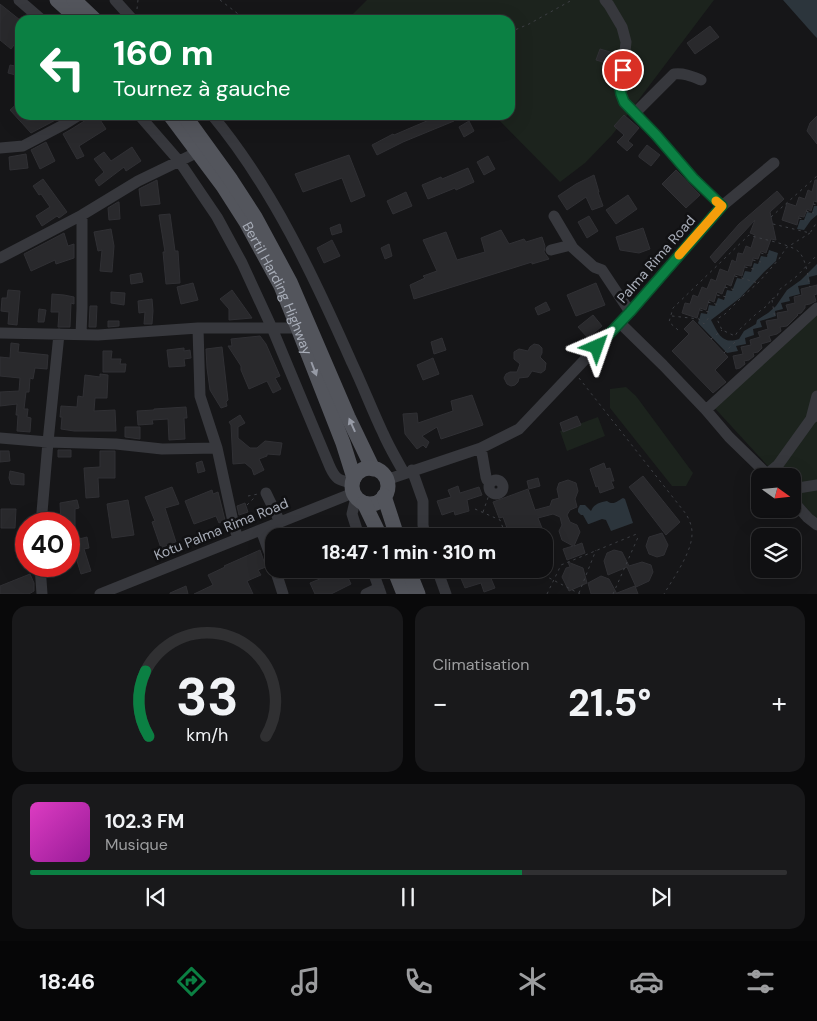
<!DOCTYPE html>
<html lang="fr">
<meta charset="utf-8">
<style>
body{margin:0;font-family:"DM Sans",sans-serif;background:#19191b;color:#f1f3f6;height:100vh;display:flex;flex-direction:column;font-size:19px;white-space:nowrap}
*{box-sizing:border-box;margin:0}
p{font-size:16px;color:#9c9d9f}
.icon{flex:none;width:28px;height:28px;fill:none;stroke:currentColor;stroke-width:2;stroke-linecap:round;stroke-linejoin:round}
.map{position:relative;height:594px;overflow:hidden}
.panel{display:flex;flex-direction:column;gap:12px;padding:12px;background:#09090a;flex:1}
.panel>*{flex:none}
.hud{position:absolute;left:15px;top:15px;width:500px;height:105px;border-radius:15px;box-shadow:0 5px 20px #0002,0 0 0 1px #303032;background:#0b8043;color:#fff;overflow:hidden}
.needle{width:32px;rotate:105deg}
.buttons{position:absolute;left:751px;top:468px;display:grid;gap:10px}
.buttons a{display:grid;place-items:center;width:50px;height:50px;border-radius:10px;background:#101012;box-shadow:0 5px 20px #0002,0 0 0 1px #303032;font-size:25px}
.speed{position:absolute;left:15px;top:512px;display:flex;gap:10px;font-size:25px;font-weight:700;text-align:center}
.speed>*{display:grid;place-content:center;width:65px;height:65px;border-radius:50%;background:#101012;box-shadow:0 5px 20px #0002,0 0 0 1px #303032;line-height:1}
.speed .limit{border:8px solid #d22;background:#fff;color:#111}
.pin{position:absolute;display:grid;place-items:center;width:42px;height:42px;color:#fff;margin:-21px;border:2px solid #fff;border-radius:50%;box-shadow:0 1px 5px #0007}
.me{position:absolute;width:55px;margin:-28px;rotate:43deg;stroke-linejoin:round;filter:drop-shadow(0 0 4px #0008)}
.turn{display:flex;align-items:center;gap:18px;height:105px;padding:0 15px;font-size:22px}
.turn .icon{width:65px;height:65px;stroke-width:2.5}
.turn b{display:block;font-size:35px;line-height:42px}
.big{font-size:38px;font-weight:800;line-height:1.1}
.panel .tile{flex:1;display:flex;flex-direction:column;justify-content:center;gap:8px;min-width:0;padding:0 18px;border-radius:15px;background:#19191b}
.panel .dial{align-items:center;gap:0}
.dial svg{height:130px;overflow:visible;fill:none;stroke:#303032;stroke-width:7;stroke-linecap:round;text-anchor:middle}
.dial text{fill:#f1f3f6;stroke:none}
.song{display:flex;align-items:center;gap:15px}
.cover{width:60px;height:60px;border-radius:8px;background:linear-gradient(135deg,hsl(310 70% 55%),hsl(300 70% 35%))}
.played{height:5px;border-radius:2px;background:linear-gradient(90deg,#0b8043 65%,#303032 65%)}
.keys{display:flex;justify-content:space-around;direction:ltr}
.heat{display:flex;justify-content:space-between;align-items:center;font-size:28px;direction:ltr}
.panel .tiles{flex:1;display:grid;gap:12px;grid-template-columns:1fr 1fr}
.tile:last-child{grid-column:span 2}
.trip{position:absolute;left:265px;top:528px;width:288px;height:50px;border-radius:15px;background:#101012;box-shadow:0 5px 20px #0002,0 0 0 1px #303032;font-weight:800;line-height:50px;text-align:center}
.dock{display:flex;height:80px;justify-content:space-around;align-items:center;background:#060607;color:#9c9d9f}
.dock .icon{width:35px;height:35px}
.dock .active{color:#0b8043}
.dock b{font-size:22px;color:#f1f3f6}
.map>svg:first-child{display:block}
.green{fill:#1c231d}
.water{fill:#2c353c}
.building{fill:#29292c;stroke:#303034}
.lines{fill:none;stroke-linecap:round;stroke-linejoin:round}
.path{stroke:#3d3f44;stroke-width:1;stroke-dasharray:2.5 4;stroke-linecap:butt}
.minor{stroke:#37383d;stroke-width:11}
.major{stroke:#53555c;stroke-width:15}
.oneway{fill:#979ba6}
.route-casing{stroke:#07532c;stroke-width:12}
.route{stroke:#0b8043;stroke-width:9}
.slow{stroke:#f59e0b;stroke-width:9}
.labels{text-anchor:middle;stroke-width:5;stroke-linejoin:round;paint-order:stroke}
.street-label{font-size:14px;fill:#a8adb8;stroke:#111113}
</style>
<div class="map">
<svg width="817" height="594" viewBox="0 0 817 594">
<rect width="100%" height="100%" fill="#161618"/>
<path class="green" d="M367,0H714L612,135L585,163L560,182L494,115H510V20H347Z
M817,313V520L793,493L792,476H777L710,403Z
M626,387L636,396L693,473L686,486H672L610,408V389Z
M598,417L605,436L567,451L560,431Z"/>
<path class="water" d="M783,0H817V38L814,35Z
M814,206H817V215L811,220L804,230L797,229L800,220H804L807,212L812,213Z
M769,250L778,253L776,261L764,272L740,298L711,320C718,333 722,345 739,339L744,331L756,324L757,320L768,313L776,306L787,290L801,280L817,264V275L809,277L810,284L798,286L800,294L789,297L790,301L781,303L783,309L775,311L776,316L760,321L762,327L753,329L754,335L745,338L746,344L736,346L738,351L727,353L698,323L701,313L707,314L709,305L715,306L718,298L724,300L727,290L732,291L737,278L742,279L745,271L751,272L754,263L758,264L761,256L767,257Z
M623,498L625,499L633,523L611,531L606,520L602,519L589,524H588L583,515H581L578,512V509L580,505H585L591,511C594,504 600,502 607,501C614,506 617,501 623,498Z"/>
<path class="building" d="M0,4L20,20V37L11,49L0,40Z
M710,26L719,37L695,54L687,43Z
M600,49L617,54L616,66L596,60Z
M10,65L20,67V76L8,73Z
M20,101V115H65L31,133L10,110Z
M94,115H97L106,129L79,146L84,156L77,159L63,134L70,130Z
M437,115H451L454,121L403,142L377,155L372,145L393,134L394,135L429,120L428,119Z
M624,115L639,128L628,141L633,145L627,151L617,142L624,135L614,126Z
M817,116V144L807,131L810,123Z
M469,121L474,131L464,137L459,127Z
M46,142L55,161L40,169L31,150Z
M647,145L660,155L651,166L639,157V155Z
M132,147L141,161L126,171L124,167L99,186L95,180L104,172L94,159L104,152L111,161Z
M26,154L28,168L10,170L9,157Z
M349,155L365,196L351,202L342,178L303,192L295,174Z
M488,156L495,169L484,175L477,162Z
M468,168L474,182L456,190L455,188L428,199L422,185L441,177L442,179Z
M676,170L700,195L686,208L662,184Z
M594,175L599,192H598L603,206L592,210L586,197L567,210L558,196L576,184Z
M43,179L67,212L59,218L57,216L42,226L36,216L50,207L41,194L39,195L33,186Z
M157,180L160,204L141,206L139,189Z
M815,180H817V202L814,201L811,211L807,209L804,217L799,216L797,225L782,220L787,203L796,206L799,197L805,199L808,190L812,192Z
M777,191L784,199L770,212L776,240L771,239L766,253L761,251L758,259L753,258L751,266L745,265L742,276L735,274L731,286L726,284L722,294L717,292L714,302L709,300L706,310L700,308L697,318L682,313L685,303L690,304L693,295L698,297L702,287L707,289L711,279L716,281L720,269L728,272L732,260L736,262L738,253L743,254L746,246L751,248L755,235L750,233L755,220L715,263L710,257L739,224Z
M406,192L412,206L393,214L387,201Z
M628,195L637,209L616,224L606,210Z
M118,202H119L120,219L109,220L108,208Z
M170,214L175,251H178L180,283L166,284L163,252H165L159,215Z
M589,216L598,231L587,238L578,222Z
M340,224L342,232L332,235L330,228Z
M643,228L650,249L639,253L620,250L616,237Z
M111,229L114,246L112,272L100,271L102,250L98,251L94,232Z
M501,230L509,244L524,239L526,242L542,237L545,246L544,252L549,259L532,264V262L414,299L410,285L425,278L423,276L437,271L423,240L446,232L457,260L485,252L481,238Z
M64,233L68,246L74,244V258L56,264L55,260L31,271L24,254Z
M332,240L340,256L324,263L317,248Z
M389,244L392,256L385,259L381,248Z
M141,273L143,282L131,284L130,275Z
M193,283L198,300L181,304L177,287Z
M596,283L605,305L576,316L567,295Z
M817,285V294L814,295L816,301L810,304L805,305V308L801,313L797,314L798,315L787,326L780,327L781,331L777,334L769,336L771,341L768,342L761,344L762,348L758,352L753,353L754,356L749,360L744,361L745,364L740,368L736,369L733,356L743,354L741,347L751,345L750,340L760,337L758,332L768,329L766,321L778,319L777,313L788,311L786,305L795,303L794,297L802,295L801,289Z
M8,290L20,291L17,325L8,324L9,312L1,311L2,298H7Z
M232,290L252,318L229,320V309L220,299Z
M111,292L125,293L124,305L111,303Z
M52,294L64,295L74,297V304L71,303L70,327H58L59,312H51Z
M152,299L153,311L152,324H144L145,312L139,313L138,301Z
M546,302L550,310L538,315L535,308Z
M90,306H97L96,327H89Z
M39,309L46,310L44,322H38Z
M593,315L602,326L588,338L578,327Z
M693,320L728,357L715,370L726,382L713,393L672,351L689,334L684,329Z
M108,321H119V326L108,327Z
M260,336L266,344L280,376L275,378L281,389L273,393L267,381L249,389L241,370V366L228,346H232L231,339Z
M442,338L446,350L434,354L431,342Z
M11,343L19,344L18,352L48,355L47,369L35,368L33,379L30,378L29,392H26L24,409H28L27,417L31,418L30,432L17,431L18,415H16L17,404L0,406V392L19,391L20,378L0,376V357L10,358Z
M534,344L539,345L542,348V353L540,357L546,363L545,370L541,373L532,371L528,377L519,378L518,382L515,385L511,386L507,384L504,378L506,374L510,372H517L520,364L514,359V352L519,349L528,351L530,347Z
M222,347L228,400L226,402L227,406L221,408L210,390L207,368L206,349Z
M184,348V351L190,350L191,358L184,359L185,366L169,367L167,350Z
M103,351H112L111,359H121L120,364H126L125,372H103Z
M433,358L439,374L423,380L417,365Z
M100,374L108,375L107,398H95L94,411L115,410L116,431H74L61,429L62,417H60L61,406L77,407L78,396L83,397L85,375L100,377Z
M472,395L483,425L441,439L437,427L422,436L429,442L426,448L423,445L417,449L405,434L403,414L417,413L418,423L453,411L451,401Z
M186,407L187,418H184L185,439L169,440L168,419L152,420L153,424L138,425L137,411L154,410V409Z
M240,415L245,423L238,427V438L250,448H257L265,441L282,443L280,455L267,454V456L259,459L264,470L254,475L252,469L245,463L233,464L231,425L229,422Z
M577,416L581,425L563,432L560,423Z
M125,427H140V439L125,437Z
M58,450H71V457H58Z
M0,451H9L10,461L0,462Z
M100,451H115V478H98L99,497L86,498L84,468L100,467Z
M202,461L205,471L198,473L196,463Z
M604,463L606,469L610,468L614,481H611L614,488L600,493L598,486L596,487L590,469Z
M10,471L24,474V485L11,484L9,478Z
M643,476L680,522L666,535L629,487Z
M538,478L540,486L529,489L527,481Z
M568,480L576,483L578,491L575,499L577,507L570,510L567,515L570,522L577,525L580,532L574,546L582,543L585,553L567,560L563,549L573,546L562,540L559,531L562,525L560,517L553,514L538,518L542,528L533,531L536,536H510L503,517L499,518L493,502L528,489L535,510L550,506L552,500L559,498L557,489L559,483Z
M458,486L460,493L479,487L482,495L467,500L469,511L455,515L454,511L442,515L437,501L451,497L448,490Z
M172,487L179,504L165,508L176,542L161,548L152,522L155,521L145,497Z
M212,490L213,494L218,492L225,520L219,523L216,516L194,524L185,501Z
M77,500L79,508L75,509V540L87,537L89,548L84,549L91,571L81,574L74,551H72L69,535V524H61L60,503Z
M128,500L134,535L112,538L107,504Z
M245,503L248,512L239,515L237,506Z
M1,509H16L15,528H1Z
M662,533L668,545L664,555L657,557L649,554L646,546L649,537Z
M260,550L266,567L258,570L261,575L247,581L253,594H194L213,585L208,575L225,567L224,566Z
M614,550L622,552L629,566L642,562L651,565L653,572L649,581L636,587L627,567L608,575L604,561L607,553Z
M568,562L583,568L587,583L569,591L562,577L566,568L570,567Z
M323,569H344L351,584L331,594H315L310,583L327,576Z
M457,569H504L490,576L495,588L484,592L481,583L465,588Z
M30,574L34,583V591L29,594H0V586Z
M601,576L609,579L617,594H591L588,583Z
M186,586L188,594H170V593Z
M635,586L638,594H617V593Z"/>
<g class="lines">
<path class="path" d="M220,0L246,20
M137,9L138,0
M510,32L529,24L572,0
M813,204L817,205
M806,211L814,213
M771,217L817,176
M799,218L806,220
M773,224L810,233L817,222
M810,233L786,248L779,259L758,283L744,295L725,314L717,319L722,330L735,336L738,331L756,314L768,305L771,299L777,297L779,290L797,276L817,255
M761,253L768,255
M753,260L761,262
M745,267L754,269
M735,276L758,283
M725,287L735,290
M717,295L727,297
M772,300L775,319
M708,302L719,305
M700,310L709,312
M672,316L699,319L704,324L710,316
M678,330L669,322L673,308L749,235C760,239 791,244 799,252C806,259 808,277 810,287
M711,339L722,330
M724,353L736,341
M579,378L686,514C689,519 692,526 692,532C693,551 674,577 664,594
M248,496L258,494
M247,505L256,496
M475,509L500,520L506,536
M483,512L490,492
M532,569L580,594
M579,593L596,550
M547,594L561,565L639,533
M613,594L639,535"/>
<path class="minor" d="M19,0L42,20
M115,0L133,20
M605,0L609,5L622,27L626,42L623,70L619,83L621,94L624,102L656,135L693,178L722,206
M635,113L674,74C684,73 691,76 701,80
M139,115L179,161L217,217L242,263L272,328L330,467C336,480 339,480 352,483
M212,115C272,187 314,277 352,363C363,386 372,410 383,433C389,447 397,460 404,473
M0,148L23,146L63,125L79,115
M554,216L573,248L594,267L602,270L630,312
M551,250L571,245
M0,258L82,215L138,181L198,152
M620,323L663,365L706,410L729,437L769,476
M198,328L200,396L217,448L234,526L238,539
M0,333L98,335L198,328H298
M81,335L82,308V215
M706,410L817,308
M811,419L817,396
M0,438L48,442L116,444L162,449L217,448
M481,448L486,477L487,480L490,482
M412,470L423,501V525L425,536
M767,474L778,465L811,419L817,415
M489 487a7 7 0 1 1 14 0a7 7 0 1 1-14 0Z
M386,480L481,448L519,429L630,312L722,206L774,163
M792,489L817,485
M266,493L280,522
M356,497L352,514L359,536
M792,500L808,518L817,525
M41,524L48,442L59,334
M261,530L274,566
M40,566L42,594
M275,569L283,594
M372,569L381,594
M437,569L446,594
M100,594L353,493
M366,594L379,588"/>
<g class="major">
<path d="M57,0L79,20"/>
<path d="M74,0L95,20"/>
<path id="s1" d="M170,115L223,186L246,222L281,286L298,328L343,443L354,478"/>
<path d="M184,115L231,180L255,217L290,282L348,417L373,469"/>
<circle cx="370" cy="486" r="18"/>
<path d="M384,496L397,536"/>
<path d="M364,503L380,536"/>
<path d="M394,569L404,594"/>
<path d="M408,569L418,594"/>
</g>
</g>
<defs><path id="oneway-solid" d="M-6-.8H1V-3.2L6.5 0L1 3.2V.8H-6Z" transform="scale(1.25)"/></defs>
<g class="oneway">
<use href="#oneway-solid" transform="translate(314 369) rotate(69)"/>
<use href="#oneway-solid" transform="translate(352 425) rotate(-114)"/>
</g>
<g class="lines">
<g class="route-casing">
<path id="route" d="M597,347L630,312L722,206L693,178L656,135L624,102L621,94L619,83L623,70"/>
</g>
<use href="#route" class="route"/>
<path class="slow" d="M679,255L722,206L716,201"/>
</g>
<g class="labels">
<g class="street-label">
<text transform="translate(656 259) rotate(-49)" y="5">Palma Rima Road</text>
<text dy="5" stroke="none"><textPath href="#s1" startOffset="205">Bertil Harding Highway</textPath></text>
<text transform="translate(221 529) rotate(-22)" y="5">Kotu Palma Rima Road</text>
</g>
</g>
</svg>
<div class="buttons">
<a><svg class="needle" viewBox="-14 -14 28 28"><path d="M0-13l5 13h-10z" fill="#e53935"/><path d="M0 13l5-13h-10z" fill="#9c9d9f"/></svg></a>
<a><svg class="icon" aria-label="layers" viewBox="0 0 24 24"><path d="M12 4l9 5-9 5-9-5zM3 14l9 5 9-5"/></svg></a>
</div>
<div class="speed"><div class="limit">40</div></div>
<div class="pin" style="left:623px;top:70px;background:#d93025"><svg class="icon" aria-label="arrive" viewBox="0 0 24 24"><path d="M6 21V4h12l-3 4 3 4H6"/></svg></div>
<svg class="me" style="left:597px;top:347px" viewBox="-20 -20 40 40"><path d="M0-17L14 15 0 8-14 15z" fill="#0b8043" stroke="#fff" stroke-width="4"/></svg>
<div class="trip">18:47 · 1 min · 310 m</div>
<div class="hud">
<div class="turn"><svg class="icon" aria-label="left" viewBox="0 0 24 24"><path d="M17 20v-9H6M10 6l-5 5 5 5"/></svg><div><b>160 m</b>Tournez à gauche</div></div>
</div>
</div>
<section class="panel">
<div class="tiles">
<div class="tile dial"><svg viewBox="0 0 100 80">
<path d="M14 69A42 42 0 1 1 86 69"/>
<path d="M14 69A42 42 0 0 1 12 29" stroke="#0b8043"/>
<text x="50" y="56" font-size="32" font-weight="700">33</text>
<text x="50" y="72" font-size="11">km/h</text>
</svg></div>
<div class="tile"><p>Climatisation</p>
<div class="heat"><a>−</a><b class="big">21.5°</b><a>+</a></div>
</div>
<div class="tile">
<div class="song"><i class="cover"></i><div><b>102.3 FM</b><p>Musique</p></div></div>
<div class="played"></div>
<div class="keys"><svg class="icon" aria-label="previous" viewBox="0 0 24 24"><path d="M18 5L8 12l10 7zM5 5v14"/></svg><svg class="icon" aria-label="pause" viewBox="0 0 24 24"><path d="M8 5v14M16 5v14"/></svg><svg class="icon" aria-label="next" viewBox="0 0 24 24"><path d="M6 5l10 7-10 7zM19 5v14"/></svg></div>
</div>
</div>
</section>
<nav class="dock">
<b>18:46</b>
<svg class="icon active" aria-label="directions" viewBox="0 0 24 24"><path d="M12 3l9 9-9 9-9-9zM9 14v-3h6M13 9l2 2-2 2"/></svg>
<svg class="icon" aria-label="music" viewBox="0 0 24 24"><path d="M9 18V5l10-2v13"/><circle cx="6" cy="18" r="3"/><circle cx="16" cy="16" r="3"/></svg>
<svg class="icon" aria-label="phone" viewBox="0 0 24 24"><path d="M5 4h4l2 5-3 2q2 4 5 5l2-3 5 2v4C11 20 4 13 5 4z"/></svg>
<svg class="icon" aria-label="climate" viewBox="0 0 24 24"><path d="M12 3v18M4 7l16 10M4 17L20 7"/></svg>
<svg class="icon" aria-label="car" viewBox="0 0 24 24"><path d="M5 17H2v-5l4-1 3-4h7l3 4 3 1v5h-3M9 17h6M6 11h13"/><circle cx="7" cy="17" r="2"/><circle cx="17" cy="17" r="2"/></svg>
<svg class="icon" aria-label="filters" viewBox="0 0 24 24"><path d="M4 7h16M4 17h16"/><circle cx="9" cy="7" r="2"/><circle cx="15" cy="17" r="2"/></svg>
</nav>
